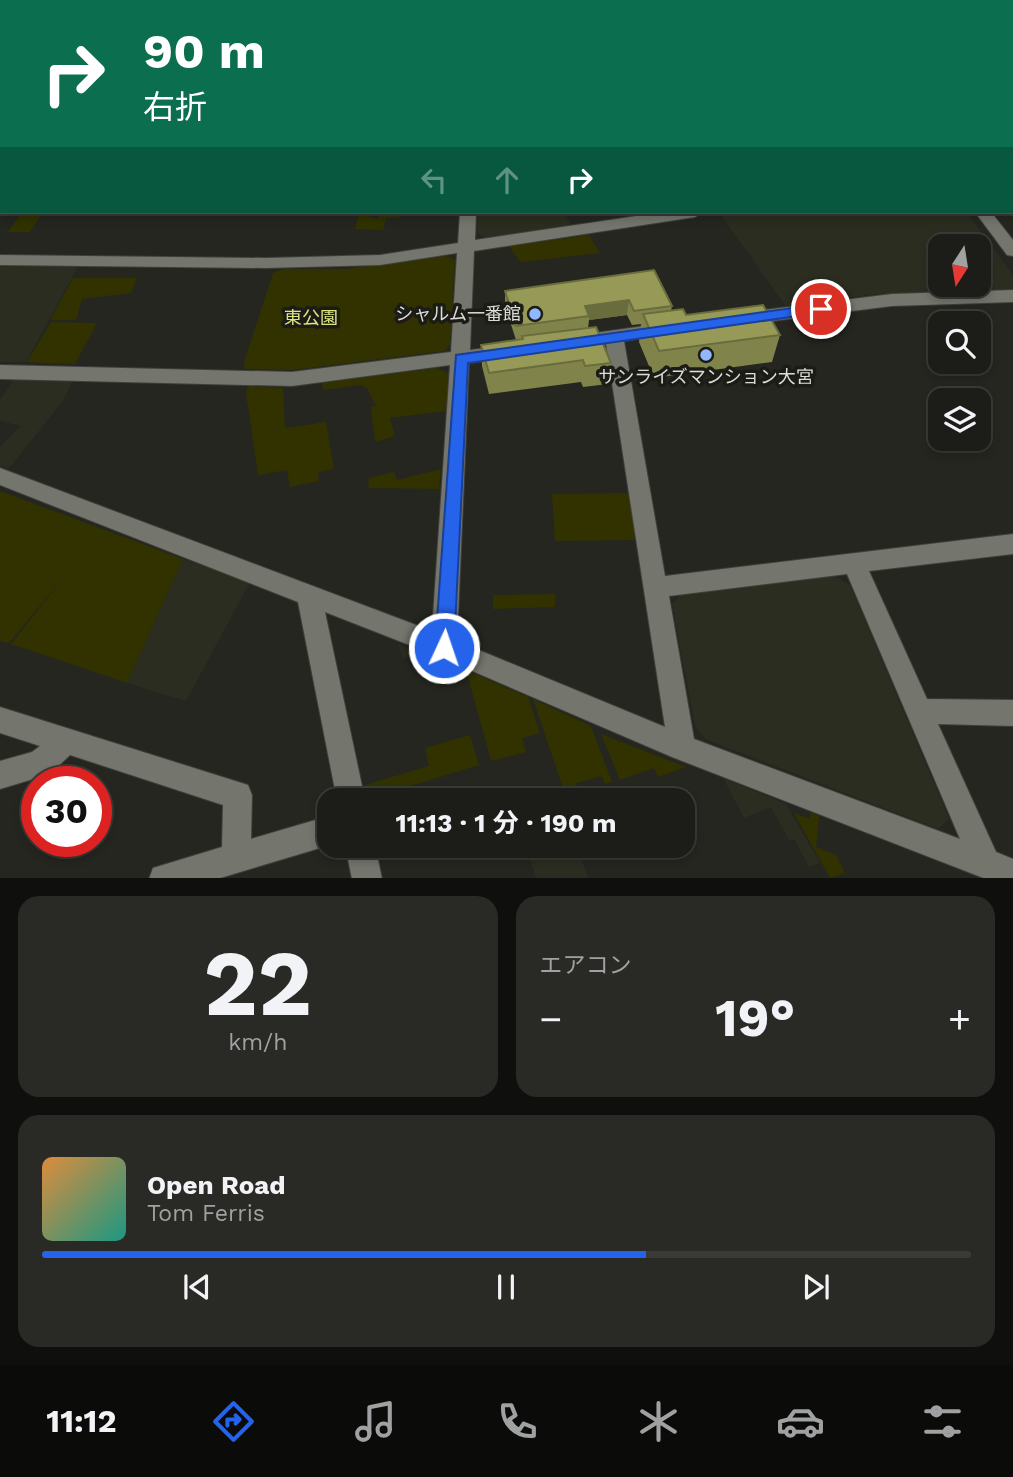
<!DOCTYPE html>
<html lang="ja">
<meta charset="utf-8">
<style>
body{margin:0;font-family:"Work Sans","Noto Sans JP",sans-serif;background:#292925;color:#f1f3f6;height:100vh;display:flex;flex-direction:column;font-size:26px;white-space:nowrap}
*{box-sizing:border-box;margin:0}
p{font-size:23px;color:#a0a1a2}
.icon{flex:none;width:38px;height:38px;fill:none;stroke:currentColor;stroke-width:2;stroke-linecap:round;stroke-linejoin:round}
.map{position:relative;height:878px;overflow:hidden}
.details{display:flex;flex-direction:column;gap:18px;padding:18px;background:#0f0f0d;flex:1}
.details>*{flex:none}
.guide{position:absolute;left:0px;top:0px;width:1013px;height:214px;box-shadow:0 4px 10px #0003,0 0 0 2px #3a3a37;background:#0b6e4f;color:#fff;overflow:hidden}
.needle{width:46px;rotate:192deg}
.controls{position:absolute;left:928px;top:234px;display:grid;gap:14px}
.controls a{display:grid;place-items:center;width:63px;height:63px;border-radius:14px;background:#1c1c18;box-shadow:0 4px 10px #0003,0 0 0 2px #3a3a37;font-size:35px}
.speed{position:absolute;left:21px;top:766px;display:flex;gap:14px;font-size:35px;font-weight:700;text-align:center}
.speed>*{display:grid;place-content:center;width:91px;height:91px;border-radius:50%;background:#1c1c18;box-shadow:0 4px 10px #0003,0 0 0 2px #3a3a37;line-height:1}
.speed .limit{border:10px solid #d22;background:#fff;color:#111}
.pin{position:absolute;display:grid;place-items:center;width:60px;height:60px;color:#fff;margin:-30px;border:4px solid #fff;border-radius:50%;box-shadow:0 2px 7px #0007}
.me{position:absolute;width:77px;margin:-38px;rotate:3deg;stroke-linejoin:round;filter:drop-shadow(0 0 5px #0008)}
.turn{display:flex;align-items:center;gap:24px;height:147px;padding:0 28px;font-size:32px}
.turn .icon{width:91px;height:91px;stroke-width:2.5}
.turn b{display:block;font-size:49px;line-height:60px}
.lanes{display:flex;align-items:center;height:66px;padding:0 28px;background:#0003;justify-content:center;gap:35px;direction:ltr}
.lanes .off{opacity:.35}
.big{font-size:52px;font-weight:700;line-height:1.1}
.details .widget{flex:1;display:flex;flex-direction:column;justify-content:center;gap:10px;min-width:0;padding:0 24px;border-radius:21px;background:#292925}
.details .dial{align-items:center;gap:0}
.dial b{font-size:91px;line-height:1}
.song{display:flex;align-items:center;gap:21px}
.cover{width:84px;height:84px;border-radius:10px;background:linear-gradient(135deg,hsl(30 70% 55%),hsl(170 70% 35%))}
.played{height:7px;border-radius:4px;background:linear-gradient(90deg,#2563eb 65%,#3a3a37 65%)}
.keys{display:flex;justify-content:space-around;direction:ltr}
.heat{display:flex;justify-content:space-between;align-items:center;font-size:38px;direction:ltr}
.details .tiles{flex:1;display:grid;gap:18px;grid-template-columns:1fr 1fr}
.widget:last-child{grid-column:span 2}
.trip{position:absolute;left:317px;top:788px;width:378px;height:70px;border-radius:21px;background:#1c1c18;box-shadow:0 4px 10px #0003,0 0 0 2px #3a3a37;font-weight:700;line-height:70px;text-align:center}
.tab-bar{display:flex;height:112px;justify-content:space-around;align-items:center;background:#0b0b0a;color:#a0a1a2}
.tab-bar .icon{width:49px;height:49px}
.tab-bar .current{color:#2563eb}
.tab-bar b{font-size:32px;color:#f1f3f6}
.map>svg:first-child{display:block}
.built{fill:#2c2d21;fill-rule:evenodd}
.green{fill:#313200}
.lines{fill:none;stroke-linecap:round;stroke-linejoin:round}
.minor-casing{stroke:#3f403b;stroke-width:2}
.minor{fill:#74756d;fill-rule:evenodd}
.rail{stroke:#979894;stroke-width:3.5;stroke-dasharray:2.5 4.5;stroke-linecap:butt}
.wall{fill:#81844a}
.shaded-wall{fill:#696c3c}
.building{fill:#969a56;stroke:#696c3c;stroke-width:2}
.route{fill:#2563eb;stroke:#184099;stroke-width:2}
.poi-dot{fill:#91b8fd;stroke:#1c1c16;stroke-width:2.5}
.labels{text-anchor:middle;stroke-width:7;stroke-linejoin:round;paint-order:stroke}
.poi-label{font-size:18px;fill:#dcddd9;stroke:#1c1c16;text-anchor:end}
.park-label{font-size:18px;fill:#dee482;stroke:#1c1c16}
</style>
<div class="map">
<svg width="1013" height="879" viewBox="0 0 1013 879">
<rect width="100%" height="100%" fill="#252620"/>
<path class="built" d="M477,212H564L571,225L485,238L478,234Z
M741,212H966L1013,275V289L865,295L787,308L721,215ZM940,247H978V285H940Z
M0,266L78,267L26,362H0Z
M14,379L72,382L63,401L9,468L0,465V447L21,426L0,421V400Z
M183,559L250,582L186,701L127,683Z
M834,576L850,585L949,819L938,829L705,739L695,725L672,604L682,594Z
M399,645L442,660L445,671L424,678L417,655L403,659Z
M723,778L786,804L820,863L809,867L794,839L789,840L771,807L744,818Z
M526,845H577L588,878H536Z"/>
<path class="green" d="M22,212H43L30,232H8Z
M359,214L378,219L380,214H400L399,218H386L383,230L355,229Z
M589,235L600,253L520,262L509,246Z
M447,256L455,260L450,345L444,351L291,370L245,369L244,362L273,273L283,269H346Z
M73,278H137L131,293L82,299L76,320H50Z
M51,322L97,323L75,364L27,362Z
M437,368L450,374L447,411L390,418L395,436L375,442L371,407L376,406L367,388L361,385L323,390L322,383Z
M248,386L283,388L285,428L326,422L334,469L318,472L319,481L290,487L287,470L258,475L246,393Z
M441,469L439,489L368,488L369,478L394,472L397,480Z
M0,491L183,559L127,683L11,644L68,572L9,643L0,641Z
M630,493L636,540L555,541L552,494Z
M555,594V607L493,609V595Z
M466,670L528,697L540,733L522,738L526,752L491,761Z
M533,699L591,726L612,782L605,784L602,776L576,783L581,800H567Z
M601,734L686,767L658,777L654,768L620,780Z
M470,735L479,765L368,799L365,785L429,766L425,748Z
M811,812L819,816L816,847L836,855L845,873L830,878L794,813L810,819Z"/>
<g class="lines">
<g class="minor-casing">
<path id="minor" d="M54,0H66L53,2Z
M138,0H150L137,2Z
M372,0H461L462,1L371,2Z
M703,0H715L716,2H704Z
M802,0H814L815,2H803Z
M1012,23H1013V31H1012Z
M1012,83H1013V92H1012Z
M0,109H2L0,121Z
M0,167H2V177H0Z
M1012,193H1013V203H1012Z
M460,212H476L475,240L664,212H703L695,217L474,251L470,350L510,345L520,351L510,357L469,363L457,641L665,727L606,344L573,348L564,342L573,336L666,323L673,325L675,329L673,333L624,341L665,576L1013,534V554L869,571L927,699L1013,700V726L938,724L996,852L1013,859V879H986L672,757L435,655L325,612L365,800H337L298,602L0,485V468L432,631L450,365L292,386L0,379V365L292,372L451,352L457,253L380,265L266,268L0,265V255L266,258L380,255L458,243ZM847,574L960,839L694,739L669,596Z
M975,212H991L1013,240V256L1007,255Z
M1013,290V302L892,306L740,325L731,319L740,313L892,294Z
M0,707L248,785L252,795L251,839L329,816L330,845L217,879H149L153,868L222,847L223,805L70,755L50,774L0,789V761L32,752L40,746L0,733Z
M345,845H375L382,879H352Z"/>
</g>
<use href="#minor" class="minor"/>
<path class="rail" d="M0,10L2,8"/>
</g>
<path class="wall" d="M654,270L672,306L671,311L686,315L780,335L772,362L654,378L639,342L641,324L632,325L627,315L589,320L588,328L611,363L608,384L583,387L581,382L489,394L482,366L481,345L516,340L505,306V291Z"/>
<path class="shaded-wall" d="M629,300L627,315L589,320V316L585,306Z"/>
<path class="building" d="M654,270L672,306L634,311L629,300L585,306L589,316L516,326L505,291Z
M763,305L780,335L659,351L643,314L683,309L686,315Z
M596,327L611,363L585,366L583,360L489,373L481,345L523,339L522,336Z"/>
<path class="route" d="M821,304L826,306V312L468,363L454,648L451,654L444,656L438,654L435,648L456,355Z"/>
<g class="poi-dot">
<circle cx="535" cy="314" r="7"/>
<circle cx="706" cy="355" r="7"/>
</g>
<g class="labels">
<g class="poi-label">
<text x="521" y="320">シャルム一番館</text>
<text x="706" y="383" text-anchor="middle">サンライズマンション大宮</text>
</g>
<g class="park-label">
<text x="311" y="324">東公園</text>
</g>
</g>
</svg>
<div class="controls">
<a><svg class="needle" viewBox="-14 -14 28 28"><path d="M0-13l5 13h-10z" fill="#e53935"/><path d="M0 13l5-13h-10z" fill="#a0a1a2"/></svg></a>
<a><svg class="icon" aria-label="search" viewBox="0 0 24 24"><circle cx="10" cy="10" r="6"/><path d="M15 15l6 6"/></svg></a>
<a><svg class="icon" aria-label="layers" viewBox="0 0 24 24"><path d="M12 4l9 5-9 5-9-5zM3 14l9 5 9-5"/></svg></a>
</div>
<div class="speed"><div class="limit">30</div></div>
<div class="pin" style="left:821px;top:309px;background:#d93025"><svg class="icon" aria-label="arrive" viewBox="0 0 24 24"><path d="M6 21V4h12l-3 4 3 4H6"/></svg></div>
<svg class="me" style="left:444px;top:648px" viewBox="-20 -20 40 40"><circle r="17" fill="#2563eb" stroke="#fff" stroke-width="3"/><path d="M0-11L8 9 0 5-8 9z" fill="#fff"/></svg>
<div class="trip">11:13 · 1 分 · 190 m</div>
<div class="guide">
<div class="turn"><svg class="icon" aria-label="right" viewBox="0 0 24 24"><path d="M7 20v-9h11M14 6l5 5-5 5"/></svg><div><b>90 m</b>右折</div></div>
<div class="lanes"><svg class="icon off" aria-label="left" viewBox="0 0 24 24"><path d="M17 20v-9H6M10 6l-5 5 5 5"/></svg><svg class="icon off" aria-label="ahead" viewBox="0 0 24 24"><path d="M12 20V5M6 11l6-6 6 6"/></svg><svg class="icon" aria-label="right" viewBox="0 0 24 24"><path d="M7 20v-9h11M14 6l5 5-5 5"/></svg></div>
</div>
</div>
<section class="details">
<div class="tiles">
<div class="widget dial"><b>22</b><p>km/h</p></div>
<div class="widget"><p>エアコン</p>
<div class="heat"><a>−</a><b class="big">19°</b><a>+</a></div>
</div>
<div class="widget">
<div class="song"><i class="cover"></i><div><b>Open Road</b><p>Tom Ferris</p></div></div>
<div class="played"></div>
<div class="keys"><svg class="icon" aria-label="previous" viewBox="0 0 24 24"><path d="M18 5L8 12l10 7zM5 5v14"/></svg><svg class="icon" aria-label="pause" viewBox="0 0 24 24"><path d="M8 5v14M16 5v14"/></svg><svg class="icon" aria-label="next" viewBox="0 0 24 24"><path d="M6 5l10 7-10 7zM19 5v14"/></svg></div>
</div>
</div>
</section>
<nav class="tab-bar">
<b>11:12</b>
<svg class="icon current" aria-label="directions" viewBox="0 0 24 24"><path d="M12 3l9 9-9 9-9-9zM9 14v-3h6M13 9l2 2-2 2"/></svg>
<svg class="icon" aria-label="music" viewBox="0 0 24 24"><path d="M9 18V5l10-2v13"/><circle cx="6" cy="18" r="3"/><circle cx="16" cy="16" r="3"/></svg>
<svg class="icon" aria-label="phone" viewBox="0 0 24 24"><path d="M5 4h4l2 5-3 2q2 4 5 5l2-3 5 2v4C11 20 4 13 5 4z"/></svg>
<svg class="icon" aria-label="climate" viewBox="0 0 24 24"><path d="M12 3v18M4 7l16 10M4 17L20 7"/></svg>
<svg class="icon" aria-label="car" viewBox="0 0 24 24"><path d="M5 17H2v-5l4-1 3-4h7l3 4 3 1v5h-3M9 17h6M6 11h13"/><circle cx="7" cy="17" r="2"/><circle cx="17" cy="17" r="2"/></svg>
<svg class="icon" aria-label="filters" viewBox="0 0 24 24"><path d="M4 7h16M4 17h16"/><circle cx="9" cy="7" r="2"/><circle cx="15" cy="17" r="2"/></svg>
</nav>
